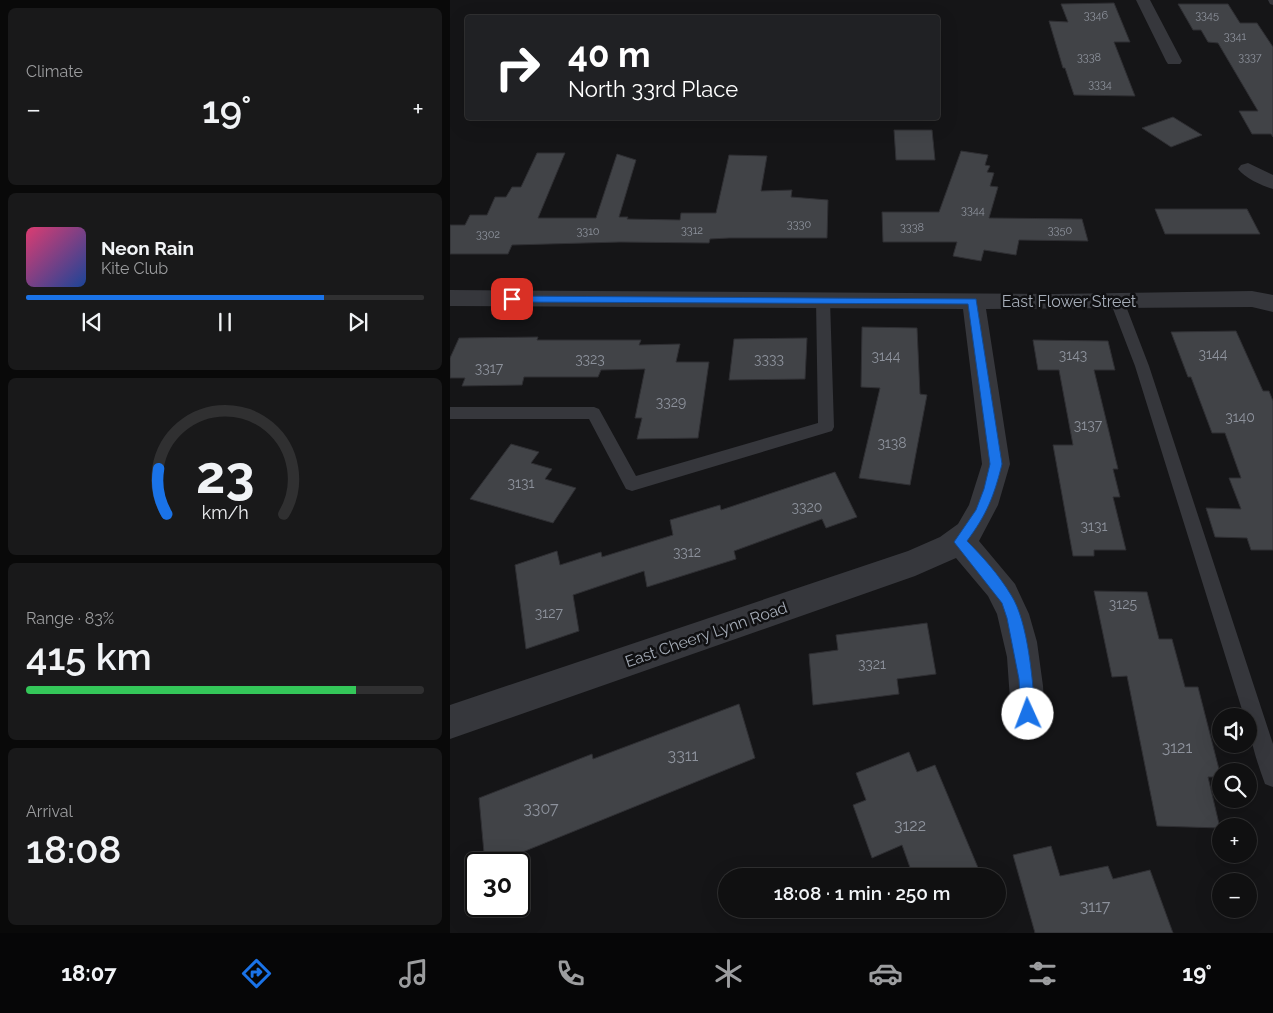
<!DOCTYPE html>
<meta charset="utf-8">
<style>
body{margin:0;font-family:Raleway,sans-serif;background:#19191a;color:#f1f3f6;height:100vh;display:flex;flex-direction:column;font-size:19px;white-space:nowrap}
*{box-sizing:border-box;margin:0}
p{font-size:16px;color:#9c9d9f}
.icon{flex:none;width:28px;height:28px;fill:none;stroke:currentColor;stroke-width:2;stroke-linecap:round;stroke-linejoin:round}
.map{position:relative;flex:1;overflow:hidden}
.sheet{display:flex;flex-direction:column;gap:8px;padding:8px;background:#090909;width:450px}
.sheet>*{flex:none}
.guide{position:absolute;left:15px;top:15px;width:475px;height:105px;border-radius:5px;box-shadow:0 5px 20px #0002,0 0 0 1px #303031;background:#202124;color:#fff;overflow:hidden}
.controls{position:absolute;left:762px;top:708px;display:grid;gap:10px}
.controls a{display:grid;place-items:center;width:45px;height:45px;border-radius:50%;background:#101011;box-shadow:0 5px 20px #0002,0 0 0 1px #303031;font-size:25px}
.speed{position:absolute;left:15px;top:852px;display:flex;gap:10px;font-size:25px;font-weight:700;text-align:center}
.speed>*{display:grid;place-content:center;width:65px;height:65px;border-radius:50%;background:#101011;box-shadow:0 5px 20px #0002,0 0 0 1px #303031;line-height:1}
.speed .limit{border:2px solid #111;border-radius:8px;background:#fff;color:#111}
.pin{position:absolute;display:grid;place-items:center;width:42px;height:42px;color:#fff;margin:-21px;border-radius:10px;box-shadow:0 2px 8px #0006}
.me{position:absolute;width:55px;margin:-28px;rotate:358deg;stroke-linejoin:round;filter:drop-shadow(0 0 4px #0008)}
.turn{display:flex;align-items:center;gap:18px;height:105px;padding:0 20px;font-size:22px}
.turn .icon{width:65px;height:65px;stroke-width:2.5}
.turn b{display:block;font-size:35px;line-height:42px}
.big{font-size:38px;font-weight:600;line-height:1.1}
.sheet .widget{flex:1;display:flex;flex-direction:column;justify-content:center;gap:8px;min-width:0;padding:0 18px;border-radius:8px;background:#19191a}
.sheet .dial{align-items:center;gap:0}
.dial svg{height:130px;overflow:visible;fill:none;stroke:#303031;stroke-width:7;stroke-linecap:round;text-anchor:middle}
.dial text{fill:#f1f3f6;stroke:none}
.song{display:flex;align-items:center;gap:15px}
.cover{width:60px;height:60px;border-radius:8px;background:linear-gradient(135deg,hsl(340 70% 55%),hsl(220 70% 35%))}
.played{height:5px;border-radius:2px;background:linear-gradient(90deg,#1a73e8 75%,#303031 75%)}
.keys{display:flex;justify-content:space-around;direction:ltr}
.heat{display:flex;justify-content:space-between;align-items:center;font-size:28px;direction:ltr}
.charge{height:8px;border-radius:4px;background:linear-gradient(90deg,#34c759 83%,#303031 0)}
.trip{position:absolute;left:268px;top:868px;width:288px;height:50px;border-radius:25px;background:#101011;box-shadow:0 5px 20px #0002,0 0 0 1px #303031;font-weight:600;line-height:50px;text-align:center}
.tabs{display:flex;height:80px;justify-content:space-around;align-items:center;background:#060607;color:#9c9d9f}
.tabs .icon{width:35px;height:35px}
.tabs .current{color:#1a73e8}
.tabs b{font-size:22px;color:#f1f3f6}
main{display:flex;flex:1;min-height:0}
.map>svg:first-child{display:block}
.building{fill:#414347;stroke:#2f2f33}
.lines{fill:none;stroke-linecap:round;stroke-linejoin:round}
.service{fill:#36373c;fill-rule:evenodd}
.minor{fill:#36373c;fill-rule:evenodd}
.route{fill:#1a73e8;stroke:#114b97}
.labels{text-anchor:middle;stroke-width:5;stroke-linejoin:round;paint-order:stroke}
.far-number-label{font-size:11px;fill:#8d929c}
.number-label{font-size:14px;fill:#8d929c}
.street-label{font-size:16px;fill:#a6adb8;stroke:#101012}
.near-number-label{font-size:16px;fill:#8d929c}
</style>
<main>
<section class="sheet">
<div class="widget"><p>Climate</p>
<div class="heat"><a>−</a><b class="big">19°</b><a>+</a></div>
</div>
<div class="widget">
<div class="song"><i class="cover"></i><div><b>Neon Rain</b><p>Kite Club</p></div></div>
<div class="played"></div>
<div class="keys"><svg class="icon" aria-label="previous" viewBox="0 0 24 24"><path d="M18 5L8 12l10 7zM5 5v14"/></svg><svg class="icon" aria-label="pause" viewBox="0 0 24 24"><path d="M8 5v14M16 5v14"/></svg><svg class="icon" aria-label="next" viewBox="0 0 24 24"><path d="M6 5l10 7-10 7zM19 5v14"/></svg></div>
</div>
<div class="widget dial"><svg viewBox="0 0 100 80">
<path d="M14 69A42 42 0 1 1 86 69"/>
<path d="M14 69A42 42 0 0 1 9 41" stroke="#1a73e8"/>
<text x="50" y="56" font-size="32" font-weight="700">23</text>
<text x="50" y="72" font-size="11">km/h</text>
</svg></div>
<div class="widget"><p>Range · 83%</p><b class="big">415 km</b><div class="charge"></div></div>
<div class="widget"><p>Arrival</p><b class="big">18:08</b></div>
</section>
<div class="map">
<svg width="823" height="933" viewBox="0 0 823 933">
<rect width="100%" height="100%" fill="#151517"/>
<path class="building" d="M664,3L680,42H664L685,96L624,95L615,68H613L599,21L618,22L611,4Z
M728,4H778L790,23H807L823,47V137L821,134H802L789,111H808L768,43L758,42L751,30H743Z
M723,117L752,135L721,147L692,128Z
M444,130H482L485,160H446Z
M511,151L538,155L535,165L540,166L537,172L544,173L540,186L548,187L539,218L632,219L638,241L569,240L566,255L534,250L531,261L503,256L507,242H433L432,212H489Z
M87,153H115L88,218H146L167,154L186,160L169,217H178L177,219L230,220L231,213H266L279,155L317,156L311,191L342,190L341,197L378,200L377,238H279L260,239L259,243L170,242L62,245L58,254H0V225H15L20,215H37L45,197H56L62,187H71Z
M705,209H797L810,234H715Z
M412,327L467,328L470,394L477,395L460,485L409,478L430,388L411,387Z
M786,331L813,391H819L823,401V550H801L797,538L765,537L756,508L791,509L779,478H791L775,433H762L741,377H738L721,332Z
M88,337L87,340H191L189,345L230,344L226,362H259L248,438L187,439L192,418H185L195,369L151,370L148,377H74L72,385L12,386L15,378H0V358L9,338Z
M357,338L355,379L279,380L284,339Z
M583,340L658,341L665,370H644L668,469H663L670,497H663L676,550H644V556H623L603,445H623L609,370H588Z
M61,444L89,452L81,463L102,469L95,479L126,488L103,523L20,499Z
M385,472L407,517L376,528L372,519L284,551L286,559L197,587L194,571L123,595L129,631L76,649L65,565L107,551L110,565L151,552L152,557L223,535L220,520L270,505L271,510Z
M644,591L697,592L709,639H722L735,687H748L771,777H758L770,828L707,826L677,676L662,677Z
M477,623L486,674L447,679L449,694L363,705L359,654L388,650L386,635Z
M289,704L305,758L43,864H35L29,798L142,754L143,759Z
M459,752L467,772L485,765L529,870L516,876H463L452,845L422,858L403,805L416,800L406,773Z
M601,846L610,876L658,866L663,879L700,870L723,933H585L563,855Z"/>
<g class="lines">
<path class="service" d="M818,0H823V5L820,4Z
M373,295L378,297L380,300L384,427L382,431L182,491L176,489L139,419H0V407H144L149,409L186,476L368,423L366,300L368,297Z
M667,296L672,298L674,301L699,366L823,744V787L815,784C807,762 799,739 799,716H794L685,366L660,301L662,298Z"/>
<path class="minor" d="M686,0H700L732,61L730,64H718L716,61Z
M798,163L823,175V189C812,186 795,178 788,169L791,165Z
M0,290L604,294L802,291L823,295V312L802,307L536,309L560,464L548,505L529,541L565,584L579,614L587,642L593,686L595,714L590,726L578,731L566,726L561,714L557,657L547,614L538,596L506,558L465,576L0,739V705L458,551L490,537L508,524L519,505L532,464L513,309L0,306Z"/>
</g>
<path class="route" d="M59,296L526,299L552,464C544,496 537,514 517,541C533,557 549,575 561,595C578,621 583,682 585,714L583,719L578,721L573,719L571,714L569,679L557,618L552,603L504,542L526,510L534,489L540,464L518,304L62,302L57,299Z"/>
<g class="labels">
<g class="far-number-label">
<text x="646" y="19">3346</text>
<text x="757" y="19">3345</text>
<text x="785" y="40">3341</text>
<text x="639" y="61">3338</text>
<text x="800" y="61">3337</text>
<text x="650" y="88">3334</text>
<text x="523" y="214">3344</text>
<text x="349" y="228">3330</text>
<text x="462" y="231">3338</text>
<text x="242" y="234">3312</text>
<text x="610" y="234">3350</text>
<text x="138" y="235">3310</text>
<text x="38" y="238">3302</text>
</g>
<g class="number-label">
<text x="763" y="359">3144</text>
<text x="623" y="360">3143</text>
<text x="436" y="361">3144</text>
<text x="140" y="364">3323</text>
<text x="319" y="364">3333</text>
<text x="39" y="373">3317</text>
<text x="221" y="407">3329</text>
<text x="790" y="422">3140</text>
<text x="638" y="430">3137</text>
<text x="442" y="448">3138</text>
<text x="71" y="488">3131</text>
<text x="357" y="512">3320</text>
<text x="644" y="531">3131</text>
<text x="237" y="557">3312</text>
<text x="673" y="609">3125</text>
<text x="99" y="618">3127</text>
<text x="422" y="669">3321</text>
</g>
<g class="street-label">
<text x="619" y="307">East Flower Street</text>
<text transform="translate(256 634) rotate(-19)" y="6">East Cheery Lynn Road</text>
</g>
<g class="near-number-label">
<text x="727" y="753">3121</text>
<text x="233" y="761">3311</text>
<text x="91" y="814">3307</text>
<text x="460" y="831">3122</text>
<text x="645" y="912">3117</text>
</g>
</g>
</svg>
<div class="controls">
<a><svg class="icon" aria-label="sound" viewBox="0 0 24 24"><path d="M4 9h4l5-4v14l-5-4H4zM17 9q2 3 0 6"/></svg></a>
<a><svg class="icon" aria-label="search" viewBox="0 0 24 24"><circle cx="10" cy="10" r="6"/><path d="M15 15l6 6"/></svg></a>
<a>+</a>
<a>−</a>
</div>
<div class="speed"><div class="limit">30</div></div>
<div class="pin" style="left:62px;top:299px;background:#d93025"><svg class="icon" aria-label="arrive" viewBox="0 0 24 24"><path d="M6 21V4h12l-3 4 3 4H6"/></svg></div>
<svg class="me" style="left:578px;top:714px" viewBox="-20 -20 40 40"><circle r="19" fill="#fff"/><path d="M0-13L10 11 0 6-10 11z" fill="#1a73e8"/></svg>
<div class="trip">18:08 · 1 min · 250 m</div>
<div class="guide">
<div class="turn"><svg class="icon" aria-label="right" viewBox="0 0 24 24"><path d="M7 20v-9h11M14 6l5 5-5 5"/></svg><div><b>40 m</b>North 33rd Place</div></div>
</div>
</div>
</main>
<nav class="tabs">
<b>18:07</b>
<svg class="icon current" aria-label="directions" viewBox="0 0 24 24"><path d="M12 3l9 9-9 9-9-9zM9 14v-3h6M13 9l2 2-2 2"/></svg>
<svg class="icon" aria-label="music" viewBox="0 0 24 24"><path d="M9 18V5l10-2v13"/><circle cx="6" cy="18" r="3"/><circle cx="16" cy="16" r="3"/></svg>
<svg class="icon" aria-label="phone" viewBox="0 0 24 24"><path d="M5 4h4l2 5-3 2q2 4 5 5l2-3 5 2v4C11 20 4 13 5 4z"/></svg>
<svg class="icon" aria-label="climate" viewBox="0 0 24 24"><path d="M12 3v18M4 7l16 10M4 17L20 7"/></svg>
<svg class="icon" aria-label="car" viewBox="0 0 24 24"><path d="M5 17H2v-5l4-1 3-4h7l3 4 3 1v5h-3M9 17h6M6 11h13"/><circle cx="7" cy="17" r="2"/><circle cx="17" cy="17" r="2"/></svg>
<svg class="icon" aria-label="filters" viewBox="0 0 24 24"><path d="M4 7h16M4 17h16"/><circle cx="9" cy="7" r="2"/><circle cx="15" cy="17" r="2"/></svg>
<b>19°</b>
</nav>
